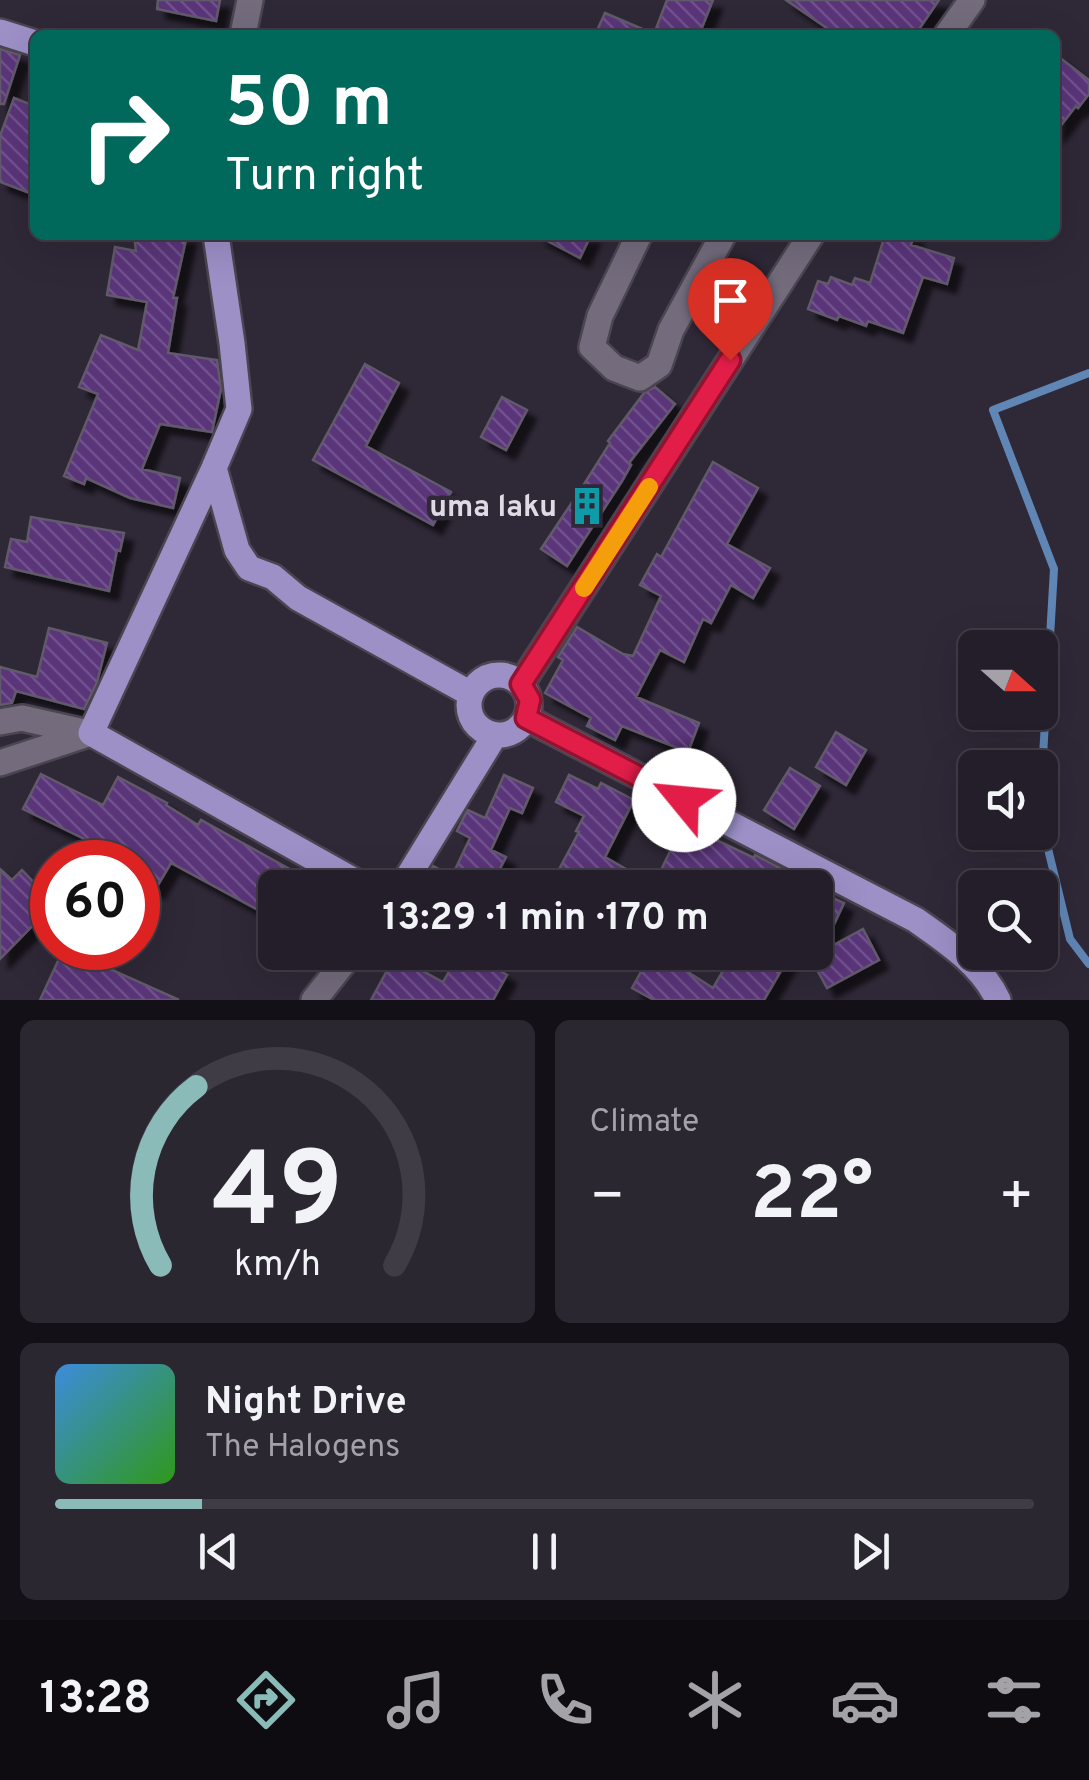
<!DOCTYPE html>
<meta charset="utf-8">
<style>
body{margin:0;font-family:Overpass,sans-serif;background:#2b2731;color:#f1f3f6;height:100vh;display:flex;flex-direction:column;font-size:38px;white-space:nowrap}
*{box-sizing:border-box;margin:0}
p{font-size:32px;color:#a3a2a8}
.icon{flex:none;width:55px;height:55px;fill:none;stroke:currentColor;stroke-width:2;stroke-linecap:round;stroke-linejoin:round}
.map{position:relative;height:1000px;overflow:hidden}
.side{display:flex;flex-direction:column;gap:20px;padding:20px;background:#131017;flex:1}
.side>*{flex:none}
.top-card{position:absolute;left:30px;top:30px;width:1030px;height:210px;border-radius:15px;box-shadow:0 10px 40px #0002,0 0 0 2px #403c46;background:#00695c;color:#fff;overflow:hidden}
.needle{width:65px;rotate:111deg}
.fabs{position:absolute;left:958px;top:630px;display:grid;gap:20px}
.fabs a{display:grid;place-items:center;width:100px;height:100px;border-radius:15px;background:#231e29;box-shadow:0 10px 40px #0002,0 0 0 2px #403c46;font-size:50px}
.speed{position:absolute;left:30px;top:840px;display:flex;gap:20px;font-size:50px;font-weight:700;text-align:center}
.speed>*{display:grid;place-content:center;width:130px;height:130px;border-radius:50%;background:#231e29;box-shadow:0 10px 40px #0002,0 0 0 2px #403c46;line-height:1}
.speed .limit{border:15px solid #d22;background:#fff;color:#111}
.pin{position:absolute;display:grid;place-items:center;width:85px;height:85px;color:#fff;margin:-102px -42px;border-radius:50% 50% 50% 0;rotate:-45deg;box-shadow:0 0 10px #0007}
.pin .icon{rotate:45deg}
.me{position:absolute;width:110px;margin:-55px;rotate:298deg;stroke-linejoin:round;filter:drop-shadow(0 0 8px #0008)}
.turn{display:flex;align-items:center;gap:35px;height:210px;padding:0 30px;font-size:45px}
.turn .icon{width:130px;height:130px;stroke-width:2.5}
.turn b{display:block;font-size:70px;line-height:85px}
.big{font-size:75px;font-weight:700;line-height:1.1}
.side .tile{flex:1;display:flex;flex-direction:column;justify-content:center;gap:15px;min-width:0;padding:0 35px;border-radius:15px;background:#2b2731}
.side .dial{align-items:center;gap:0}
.dial svg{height:260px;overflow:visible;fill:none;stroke:#403c46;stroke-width:7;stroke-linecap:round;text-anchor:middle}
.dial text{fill:#f1f3f6;stroke:none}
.song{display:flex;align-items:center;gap:30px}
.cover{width:120px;height:120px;border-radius:15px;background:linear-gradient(135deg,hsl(210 70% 55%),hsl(110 70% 35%))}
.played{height:10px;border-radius:5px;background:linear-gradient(90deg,#8bbbb9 15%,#403c46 15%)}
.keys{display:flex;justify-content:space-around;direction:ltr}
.heat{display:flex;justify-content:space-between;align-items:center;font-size:55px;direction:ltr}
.side .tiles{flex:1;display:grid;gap:20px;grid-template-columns:1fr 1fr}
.tile:last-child{grid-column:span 2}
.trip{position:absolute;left:258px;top:870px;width:575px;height:100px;border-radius:15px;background:#231e29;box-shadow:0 10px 40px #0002,0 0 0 2px #403c46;font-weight:700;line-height:100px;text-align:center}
.tab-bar{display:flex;height:160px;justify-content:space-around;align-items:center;background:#0e0c10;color:#a3a2a8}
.tab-bar .icon{width:70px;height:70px}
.tab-bar .selected{color:#8bbbb9}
.tab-bar b{font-size:45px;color:#f1f3f6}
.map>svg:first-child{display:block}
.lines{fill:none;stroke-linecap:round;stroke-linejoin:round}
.stream{stroke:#6086b6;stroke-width:8}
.building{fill:url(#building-back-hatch);stroke:#615a6a;stroke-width:2.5;filter:url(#shadow)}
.minor-casing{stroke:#4b4551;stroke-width:30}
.tertiary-casing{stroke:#4b4551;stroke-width:30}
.primary-casing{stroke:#4b4551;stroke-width:30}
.minor{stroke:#746c7d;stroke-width:25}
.tertiary{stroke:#746c7d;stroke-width:25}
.primary{stroke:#9c90c7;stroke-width:25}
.route-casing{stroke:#92132f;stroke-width:25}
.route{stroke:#e11d48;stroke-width:18}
.slow{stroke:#f59e0b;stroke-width:18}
.labels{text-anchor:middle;stroke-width:9;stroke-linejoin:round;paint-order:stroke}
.poi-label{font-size:30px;font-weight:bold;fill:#dfdae4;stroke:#2f2837;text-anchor:end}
</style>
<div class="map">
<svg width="1089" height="1000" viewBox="0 0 1089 1000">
<defs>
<pattern id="building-back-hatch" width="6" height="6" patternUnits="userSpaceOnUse" patternTransform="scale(2.5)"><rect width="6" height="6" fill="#5a347a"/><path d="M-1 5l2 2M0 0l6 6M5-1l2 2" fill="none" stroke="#71518d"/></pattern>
<filter id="shadow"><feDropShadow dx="9" dy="9" stdDeviation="2.5" flood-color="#0009"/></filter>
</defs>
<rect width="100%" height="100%" fill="#2f2837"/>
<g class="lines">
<path class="stream" d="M1040,807L1054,569L993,410L1089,373
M1040,816L1070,939L1089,964"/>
</g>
<path class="building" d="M158,0H220L216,21L157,9Z
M667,0H713L699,35H595L605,13L654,34Z
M786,0H939L915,35H837Z
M0,49L20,55L4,104H0Z
M1055,54L1089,80V94L1078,108L1076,106L1055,133Z
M14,98L35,106V195L0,182V136Z
M134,235H187L173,298H177L168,353L217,360L221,389L212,432L160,424L142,469L180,478L173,508L130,498L86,478L84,484L64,476L98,394L79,387L101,335L138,350L147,302L107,295L115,247L136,251Z
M536,235H591L580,258Z
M885,235H914L911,245L954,258L947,284L923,277L903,333L868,321L866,326L839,316L837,320L808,309L818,281L828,284L831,277L852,285L855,278L870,283Z
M365,364L399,383L366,446L451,492L433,525L313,460Z
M655,387L675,404L629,463L631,465L622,481L567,566L541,549L581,489L610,443L608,441L644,393Z
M502,397L527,410L506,450L481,437Z
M713,462L758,488L727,544L770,568L753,598L731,585L711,623L703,619L684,662L660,650L636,697L699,723L688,752L622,726L615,740L587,726L591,718L545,693L563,660L558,657L577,627L623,654L633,656L661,596L640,585L657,554L661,557Z
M31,517L124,533L120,551L117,550L109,591L5,567L11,539L27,542Z
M49,628L107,643L97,682L84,709L16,691L12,703L0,705V667L37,677Z
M836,732L866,750L846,785L816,767Z
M790,768L820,786L794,829L764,810Z
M41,774L103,805L118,777L167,803L166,805L198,825L201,820L324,888H275V919L171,863L155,890L138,879V862H102L107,850L23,809Z
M504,775L533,788L522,813L510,808L491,850L506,857L490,888H422L433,866L452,876L470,838L457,831L466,813L468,810L485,818Z
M569,775L598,789L601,783L634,800L605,857L654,885L683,824L754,858L755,855L818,888H549L579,832L576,831L584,816L556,802Z
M654,802L680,816L670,831L645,817Z
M0,869L12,880L22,870L41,890L32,899L45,913L0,959Z
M815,890L844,903L821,952L863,929L879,960L827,988L815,966Z
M64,948H98L92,961L179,1000H40Z
M460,952H468L507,975L493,1000H371L395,956L443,982Z
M652,952H684L677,965L713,988L734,952H792L764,1000H654L632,988Z"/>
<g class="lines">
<g class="minor-casing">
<path id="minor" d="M243,35L250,0
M639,235L600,316L592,347L614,368L640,378L659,365L671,330L723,235
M0,722L22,718L88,733
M0,763L91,733
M314,1000L352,952"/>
</g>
<g class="tertiary-casing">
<path id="tertiary" d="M947,35L972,0
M521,684L811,235"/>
</g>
<g class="primary-casing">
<path id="primary" d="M0,32L35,43
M216,235L232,343L239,409L214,468L91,733L367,888
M214,468L237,550L249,568L273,577L298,598L471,694
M469 705a30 30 0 1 1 60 0a30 30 0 1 1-60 0Z
M526,718L916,920C946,941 982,965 998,1000
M401,888L495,735"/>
</g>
<use href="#minor" class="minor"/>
<use href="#tertiary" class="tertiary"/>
<use href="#primary" class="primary"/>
</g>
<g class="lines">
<g class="route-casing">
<path id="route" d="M684,800L526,718L530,700L521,684L730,360"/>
</g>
<use href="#route" class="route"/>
<path class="slow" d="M584,588L649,487"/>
</g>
<defs>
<g id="building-bare" transform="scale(3)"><path d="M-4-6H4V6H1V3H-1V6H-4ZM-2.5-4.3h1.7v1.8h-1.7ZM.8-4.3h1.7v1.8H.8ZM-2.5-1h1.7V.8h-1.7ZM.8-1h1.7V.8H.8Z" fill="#0f9aa8" stroke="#2f2837" stroke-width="2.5" paint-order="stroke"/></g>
</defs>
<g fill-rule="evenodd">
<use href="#building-bare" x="587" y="506"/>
</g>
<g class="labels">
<g class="poi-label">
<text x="557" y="516">uma laku</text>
</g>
</g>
</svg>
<div class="fabs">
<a><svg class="needle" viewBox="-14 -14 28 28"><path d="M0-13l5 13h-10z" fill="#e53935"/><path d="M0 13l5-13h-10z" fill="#a3a2a8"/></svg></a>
<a><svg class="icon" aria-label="sound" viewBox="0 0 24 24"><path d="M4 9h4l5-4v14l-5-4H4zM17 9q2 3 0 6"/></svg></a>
<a><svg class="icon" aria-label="search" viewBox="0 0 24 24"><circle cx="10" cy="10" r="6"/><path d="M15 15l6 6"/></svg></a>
</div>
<div class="speed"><div class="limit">60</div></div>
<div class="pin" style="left:730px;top:360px;background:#d93025"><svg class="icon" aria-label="arrive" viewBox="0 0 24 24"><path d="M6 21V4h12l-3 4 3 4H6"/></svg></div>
<svg class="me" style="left:684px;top:800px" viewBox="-20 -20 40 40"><circle r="19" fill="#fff"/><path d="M0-13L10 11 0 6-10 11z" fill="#e11d48"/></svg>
<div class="trip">13:29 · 1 min · 170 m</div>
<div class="top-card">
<div class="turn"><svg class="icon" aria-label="right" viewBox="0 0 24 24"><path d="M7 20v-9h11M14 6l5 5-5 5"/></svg><div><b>50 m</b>Turn right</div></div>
</div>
</div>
<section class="side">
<div class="tiles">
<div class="tile dial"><svg viewBox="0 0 100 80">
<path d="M14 69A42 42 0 1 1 86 69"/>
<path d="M14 69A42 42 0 0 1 25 14" stroke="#8bbbb9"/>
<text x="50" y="56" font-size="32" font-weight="700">49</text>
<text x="50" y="72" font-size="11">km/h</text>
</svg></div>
<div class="tile"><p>Climate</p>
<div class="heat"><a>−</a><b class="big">22°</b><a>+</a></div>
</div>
<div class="tile">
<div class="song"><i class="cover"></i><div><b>Night Drive</b><p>The Halogens</p></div></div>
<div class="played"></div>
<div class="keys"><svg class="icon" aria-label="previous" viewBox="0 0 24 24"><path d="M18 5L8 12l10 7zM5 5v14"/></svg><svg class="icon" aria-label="pause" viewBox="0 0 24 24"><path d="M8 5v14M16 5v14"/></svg><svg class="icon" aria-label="next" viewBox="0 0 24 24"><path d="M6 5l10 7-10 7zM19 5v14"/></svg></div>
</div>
</div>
</section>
<nav class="tab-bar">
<b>13:28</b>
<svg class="icon selected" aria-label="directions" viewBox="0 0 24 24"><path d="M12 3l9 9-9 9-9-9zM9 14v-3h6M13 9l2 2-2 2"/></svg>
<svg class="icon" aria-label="music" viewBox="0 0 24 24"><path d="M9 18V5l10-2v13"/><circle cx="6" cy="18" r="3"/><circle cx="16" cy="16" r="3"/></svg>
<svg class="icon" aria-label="phone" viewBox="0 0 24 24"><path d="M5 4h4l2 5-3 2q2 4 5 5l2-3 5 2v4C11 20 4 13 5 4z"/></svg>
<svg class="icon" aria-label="climate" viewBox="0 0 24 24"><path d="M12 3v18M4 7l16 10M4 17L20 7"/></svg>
<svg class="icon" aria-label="car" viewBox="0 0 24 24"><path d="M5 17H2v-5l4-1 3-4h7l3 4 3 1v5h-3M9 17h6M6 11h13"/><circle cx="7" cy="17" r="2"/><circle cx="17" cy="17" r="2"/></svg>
<svg class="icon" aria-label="filters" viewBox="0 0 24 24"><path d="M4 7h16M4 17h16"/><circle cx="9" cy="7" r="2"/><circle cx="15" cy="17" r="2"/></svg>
</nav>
